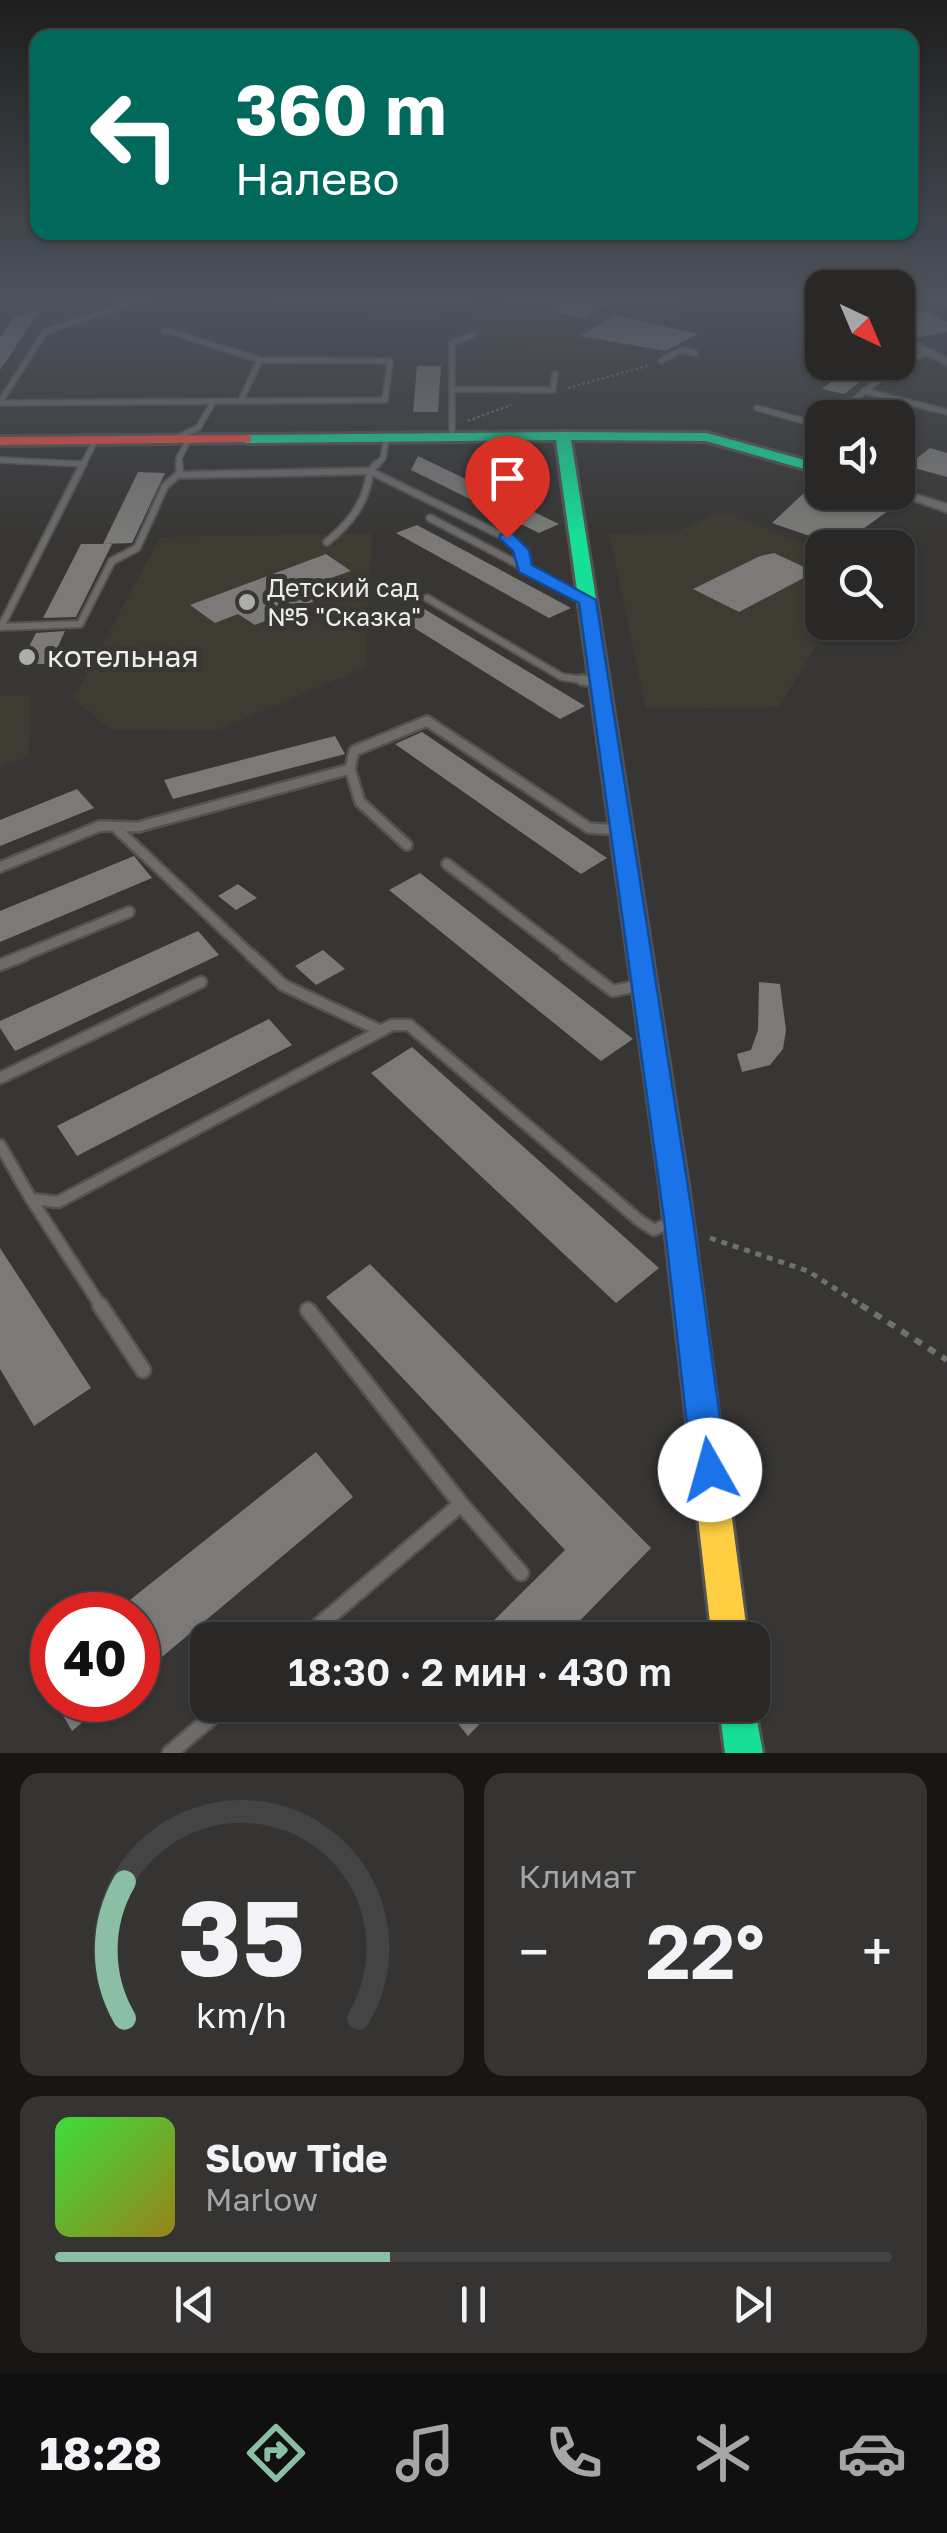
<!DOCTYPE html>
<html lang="ru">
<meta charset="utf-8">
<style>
body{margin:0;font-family:"Golos Text",sans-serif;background:#353433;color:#f1f3f6;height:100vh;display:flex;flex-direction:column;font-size:38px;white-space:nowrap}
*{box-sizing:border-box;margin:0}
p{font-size:32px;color:#a5a6a7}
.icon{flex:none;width:55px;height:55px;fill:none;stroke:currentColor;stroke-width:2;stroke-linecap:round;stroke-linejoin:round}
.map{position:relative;height:1753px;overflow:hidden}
.sheet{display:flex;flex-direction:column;gap:20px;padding:20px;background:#171615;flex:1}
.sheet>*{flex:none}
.hud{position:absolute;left:30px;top:30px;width:888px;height:210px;border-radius:20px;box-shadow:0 2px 8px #0004,0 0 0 2px #454444;background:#00695c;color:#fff;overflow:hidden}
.needle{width:65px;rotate:136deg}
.buttons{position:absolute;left:805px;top:270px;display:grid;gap:20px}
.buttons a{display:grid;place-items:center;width:110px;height:110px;border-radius:20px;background:#292827;box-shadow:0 2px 8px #0004,0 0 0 2px #454444;font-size:50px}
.speed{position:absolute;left:30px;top:1592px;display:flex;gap:20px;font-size:50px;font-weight:700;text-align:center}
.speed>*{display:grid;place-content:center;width:130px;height:130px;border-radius:50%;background:#292827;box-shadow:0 2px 8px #0004,0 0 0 2px #454444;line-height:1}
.speed .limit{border:15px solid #d22;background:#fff;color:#111}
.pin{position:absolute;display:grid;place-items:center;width:85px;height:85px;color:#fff;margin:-102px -42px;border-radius:50% 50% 50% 0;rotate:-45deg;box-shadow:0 0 10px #0007}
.pin .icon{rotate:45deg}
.me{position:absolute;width:110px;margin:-55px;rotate:353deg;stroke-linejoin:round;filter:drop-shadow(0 0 8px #0008)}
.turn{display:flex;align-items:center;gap:35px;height:210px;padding:0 40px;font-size:45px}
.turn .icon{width:130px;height:130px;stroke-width:2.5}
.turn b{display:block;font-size:70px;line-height:85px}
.big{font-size:75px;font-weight:600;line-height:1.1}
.sheet .tile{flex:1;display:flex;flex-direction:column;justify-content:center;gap:15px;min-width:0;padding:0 35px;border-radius:20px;background:#353433}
.sheet .dial{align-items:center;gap:0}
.dial svg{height:260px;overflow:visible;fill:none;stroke:#454444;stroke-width:7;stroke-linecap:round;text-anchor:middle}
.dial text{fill:#f1f3f6;stroke:none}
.song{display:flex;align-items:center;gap:30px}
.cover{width:120px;height:120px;border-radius:15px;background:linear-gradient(135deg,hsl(120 70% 55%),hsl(50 70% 35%))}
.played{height:10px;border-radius:5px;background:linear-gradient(90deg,#8abfa5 40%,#454444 40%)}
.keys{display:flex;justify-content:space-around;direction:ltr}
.heat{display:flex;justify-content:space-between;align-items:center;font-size:55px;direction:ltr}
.sheet .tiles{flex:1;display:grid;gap:20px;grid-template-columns:1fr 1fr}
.tile:last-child{grid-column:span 2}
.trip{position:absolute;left:190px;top:1622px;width:580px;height:100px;border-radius:20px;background:#292827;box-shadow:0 2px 8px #0004,0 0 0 2px #454444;font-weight:600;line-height:100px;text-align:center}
.tabs{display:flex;height:160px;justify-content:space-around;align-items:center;background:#101010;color:#a5a6a7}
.tabs .icon{width:70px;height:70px}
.tabs .selected{color:#8abfa5}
.tabs b{font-size:45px;color:#f1f3f6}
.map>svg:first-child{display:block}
.built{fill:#3e3b32}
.building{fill:#7b7a78}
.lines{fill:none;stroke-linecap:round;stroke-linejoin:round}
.lane-far4-casing{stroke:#545352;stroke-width:8}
.lane-far3-casing{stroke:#545352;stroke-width:10}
.lane-far2-casing{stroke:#545352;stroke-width:14}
.lane-far1-casing{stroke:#545352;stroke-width:15}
.lane-casing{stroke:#545352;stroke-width:19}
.street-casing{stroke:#545352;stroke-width:4}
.fast-casing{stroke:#545352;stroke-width:6}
.slow-casing{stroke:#545352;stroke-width:6}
.jam-casing{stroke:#545352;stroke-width:6}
.path-far2{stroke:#70706f;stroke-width:2.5;stroke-dasharray:2.5 2.5;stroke-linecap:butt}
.path-far1{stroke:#70706f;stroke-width:5;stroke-dasharray:6 6;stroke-linecap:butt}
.path{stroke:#70706f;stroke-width:6;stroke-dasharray:8 8;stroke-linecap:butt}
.lane-far4{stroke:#6d6c6b;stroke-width:5}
.lane-far3{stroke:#6d6c6b;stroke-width:6}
.lane-far2{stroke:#6d6c6b;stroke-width:9}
.lane-far1{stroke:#6d6c6b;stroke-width:10}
.lane{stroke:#6d6c6b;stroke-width:14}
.street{fill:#6d6c6b;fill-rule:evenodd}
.fast{fill:#16e098;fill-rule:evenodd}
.slow{fill:#ffcf43;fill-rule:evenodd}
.jam{fill:#f24e42;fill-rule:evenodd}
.route{fill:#1a73e8;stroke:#114b97;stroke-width:2.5}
.poi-dot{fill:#adadaa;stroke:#383733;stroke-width:4}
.labels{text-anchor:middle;stroke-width:10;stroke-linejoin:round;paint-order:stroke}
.far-poi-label{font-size:25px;fill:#ededea;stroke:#383733;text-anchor:start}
.poi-label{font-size:30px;fill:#ededea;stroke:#383733;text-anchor:start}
</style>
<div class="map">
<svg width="947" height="1753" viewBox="0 0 947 1753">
<rect width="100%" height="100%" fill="#373634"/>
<path class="built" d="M253,296H488L419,328L286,307Z
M516,296H661L703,306L612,355L561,354L450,330Z
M721,512L822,550V622L830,623L779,707L646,709L609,534L679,531Z
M372,533L366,667L216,731L112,730L73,699L160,537Z
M0,696H31L29,756L0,768Z"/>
<path class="building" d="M573,296H623L583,318L548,310Z
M41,309L0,370V337L14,317Z
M927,311L947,322V332L915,338L898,329V316Z
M615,315L698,334L666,351L580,336Z
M857,362H885L844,394L822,389Z
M417,366H441L438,412H413Z
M930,448L947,453V477L907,466Z
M418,456L559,524L539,533L411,470Z
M138,472L165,473L132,543L103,544Z
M806,491L860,503L888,511L839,546L772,523Z
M417,525L571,608L549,618L396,533Z
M81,544H112L76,617L43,618Z
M774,553L815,572L739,612L693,589L760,556Z
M326,554L351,571L328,579L344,589L255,625L238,614L215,623L190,605Z
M416,604L585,706L560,719L392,614Z
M65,631L50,664H20L36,633Z
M422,732L607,858L581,874L395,744Z
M335,736L345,754L173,799L164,780Z
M77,789L94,808L0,846V820Z
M134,856L152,878L0,942V911Z
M420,873L633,1039L601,1061L389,890Z
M238,884L257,898L236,910L218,896Z
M198,931L219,955L15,1051L0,1028V1021Z
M323,950L345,969L316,985L295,966Z
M759,982L780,984L786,1030L783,1049L770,1065L742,1072L737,1054L751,1050L758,1030Z
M269,1019L292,1045L77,1156L57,1126Z
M412,1047L659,1268L616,1303L371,1073Z
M0,1248L91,1388L34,1426L0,1369Z
M370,1264L651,1548L561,1640H474L565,1550L326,1297Z
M316,1452L353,1497L138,1677V1615H111Z
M54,1700H109L72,1731Z
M443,1705H498L468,1736Z"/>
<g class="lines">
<g class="lane-far4-casing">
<path id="lane-far4" d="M661,361L681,350L695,353
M452,389L553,390L555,374
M864,391L947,412
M241,400L260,360
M0,402L45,332L150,296
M0,403L385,400L390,361L260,360L165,330
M757,408L822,426
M832,418L904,359L929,353
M452,436V343L473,335
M176,438L198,428L212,404
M898,447L907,450L898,456
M0,460L83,464
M82,467L95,441
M180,467L179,458L188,441
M374,467L383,458L387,436"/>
</g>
<g class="lane-far3-casing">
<path id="lane-far3" d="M178,475L370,471L377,464
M430,518L525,568
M327,542C350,523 367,502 370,471L507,538L521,550L525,568L583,598
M427,598L562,677L598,682
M0,627L80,624L112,561L137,548L165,486L180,473L179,464
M1,627L83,464"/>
</g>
<g class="lane-far2-casing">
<path id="lane-far2" d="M582,680L598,682
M350,769L360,802L407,845
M115,827L253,957
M447,864L569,957
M0,867L100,826L138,827L350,769L354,751L427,721L589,828L617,830
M19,957L129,912"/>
</g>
<g class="lane-far1-casing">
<path id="lane-far1" d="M251,955L283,985L381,1031
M565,955L613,991L637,986
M0,965L25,955
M0,1078L201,982
M0,1145L31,1199L58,1202L392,1025H409L640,1221L654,1230L671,1222
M31,1199L102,1308"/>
</g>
<g class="lane-casing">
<path id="lane" d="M100,1305L143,1370
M308,1310L461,1504L521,1573
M302,1640L461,1504
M170,1753L226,1705"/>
</g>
<g class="street-casing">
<path id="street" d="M817,296H822V300L819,299Z
M926,296H938L947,301V307Z
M898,333L947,358V365L898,340Z
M898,489L947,504V512L889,492H898Z"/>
</g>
<g class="fast-casing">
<path id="fast" d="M563,432L707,433L822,465V474L706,441L571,440L688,1185L684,1193L674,1197L664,1193L660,1185L556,440L246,443L239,439L246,435Z
M752,1694L763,1753H725L719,1705H752Z"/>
</g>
<g class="slow-casing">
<path id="slow" d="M674,1173L684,1177L688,1185L748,1640H712L660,1185L664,1177Z"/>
</g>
<g class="jam-casing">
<path id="jam" d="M246,435L251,436V442L0,445V437Z"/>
</g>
<path class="path-far2" d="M568,388L650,365
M468,421L511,405
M859,492L880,499"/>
<path class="path-far1" d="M710,1238L808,1271L865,1308"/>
<path class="path" d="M861,1305L947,1360"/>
<use href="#lane-far4" class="lane-far4"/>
<use href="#lane-far3" class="lane-far3"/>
<use href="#lane-far2" class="lane-far2"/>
<use href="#lane-far1" class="lane-far1"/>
<use href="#lane" class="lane"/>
<use href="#street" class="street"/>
<use href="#fast" class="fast"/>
<use href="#slow" class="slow"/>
<use href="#jam" class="jam"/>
</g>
<linearGradient id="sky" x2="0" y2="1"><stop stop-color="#1e1e1d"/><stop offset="0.55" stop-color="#4d525c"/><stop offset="1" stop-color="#4d525c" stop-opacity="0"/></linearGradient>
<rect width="947" height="542" fill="url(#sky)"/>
<path class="route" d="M501,534H513L529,550L532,565L596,600L693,1219L727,1470L722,1482L710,1487L697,1482L692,1470L664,1219L579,603L519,572L513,551L499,538Z"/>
<g class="poi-dot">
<circle cx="247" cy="602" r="10"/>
<circle cx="27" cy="657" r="10"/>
</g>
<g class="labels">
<g class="far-poi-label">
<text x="267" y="597">Детский сад<tspan x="267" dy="29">№5 "Сказка"</tspan></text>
</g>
<g class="poi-label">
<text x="47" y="667">котельная</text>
</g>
</g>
</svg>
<div class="buttons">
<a><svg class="needle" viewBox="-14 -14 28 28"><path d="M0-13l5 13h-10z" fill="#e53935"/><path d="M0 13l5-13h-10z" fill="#a5a6a7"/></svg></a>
<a><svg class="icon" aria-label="sound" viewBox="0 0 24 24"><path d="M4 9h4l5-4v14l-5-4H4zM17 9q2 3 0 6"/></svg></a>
<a><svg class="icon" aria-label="search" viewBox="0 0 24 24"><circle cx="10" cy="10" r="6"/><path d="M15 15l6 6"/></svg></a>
</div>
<div class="speed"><div class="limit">40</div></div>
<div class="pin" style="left:507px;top:538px;background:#d93025"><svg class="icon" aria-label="arrive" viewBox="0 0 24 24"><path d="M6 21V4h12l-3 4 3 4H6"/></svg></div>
<svg class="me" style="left:710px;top:1470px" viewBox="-20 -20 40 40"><circle r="19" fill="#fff"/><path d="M0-13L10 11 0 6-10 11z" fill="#1a73e8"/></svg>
<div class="trip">18:30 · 2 мин · 430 m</div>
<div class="hud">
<div class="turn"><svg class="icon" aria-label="left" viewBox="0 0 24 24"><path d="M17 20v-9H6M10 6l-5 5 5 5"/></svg><div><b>360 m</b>Налево</div></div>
</div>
</div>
<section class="sheet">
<div class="tiles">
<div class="tile dial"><svg viewBox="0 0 100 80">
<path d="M14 69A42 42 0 1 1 86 69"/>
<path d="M14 69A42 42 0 0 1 14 27" stroke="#8abfa5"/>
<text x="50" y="56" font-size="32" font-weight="700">35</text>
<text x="50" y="72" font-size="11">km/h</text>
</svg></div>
<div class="tile"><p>Климат</p>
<div class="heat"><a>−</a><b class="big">22°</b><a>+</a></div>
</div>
<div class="tile">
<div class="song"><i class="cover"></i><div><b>Slow Tide</b><p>Marlow</p></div></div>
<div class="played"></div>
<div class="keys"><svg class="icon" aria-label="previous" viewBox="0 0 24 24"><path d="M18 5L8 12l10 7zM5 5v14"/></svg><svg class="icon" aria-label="pause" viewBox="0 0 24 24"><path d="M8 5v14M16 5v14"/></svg><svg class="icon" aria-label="next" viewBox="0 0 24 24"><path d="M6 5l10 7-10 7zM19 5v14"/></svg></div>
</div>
</div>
</section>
<nav class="tabs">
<b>18:28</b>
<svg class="icon selected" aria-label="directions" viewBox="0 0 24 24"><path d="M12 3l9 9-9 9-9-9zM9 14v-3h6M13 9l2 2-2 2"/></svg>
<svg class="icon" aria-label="music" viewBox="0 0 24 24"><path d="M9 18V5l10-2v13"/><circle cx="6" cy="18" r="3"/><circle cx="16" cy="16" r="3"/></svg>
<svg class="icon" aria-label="phone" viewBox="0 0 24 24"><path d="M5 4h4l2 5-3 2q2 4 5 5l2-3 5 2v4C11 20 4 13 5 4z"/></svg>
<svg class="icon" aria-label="climate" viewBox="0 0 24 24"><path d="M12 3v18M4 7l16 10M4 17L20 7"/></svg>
<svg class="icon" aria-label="car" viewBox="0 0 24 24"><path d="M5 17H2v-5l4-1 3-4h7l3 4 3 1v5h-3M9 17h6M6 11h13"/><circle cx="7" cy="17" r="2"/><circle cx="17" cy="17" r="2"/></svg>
</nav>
